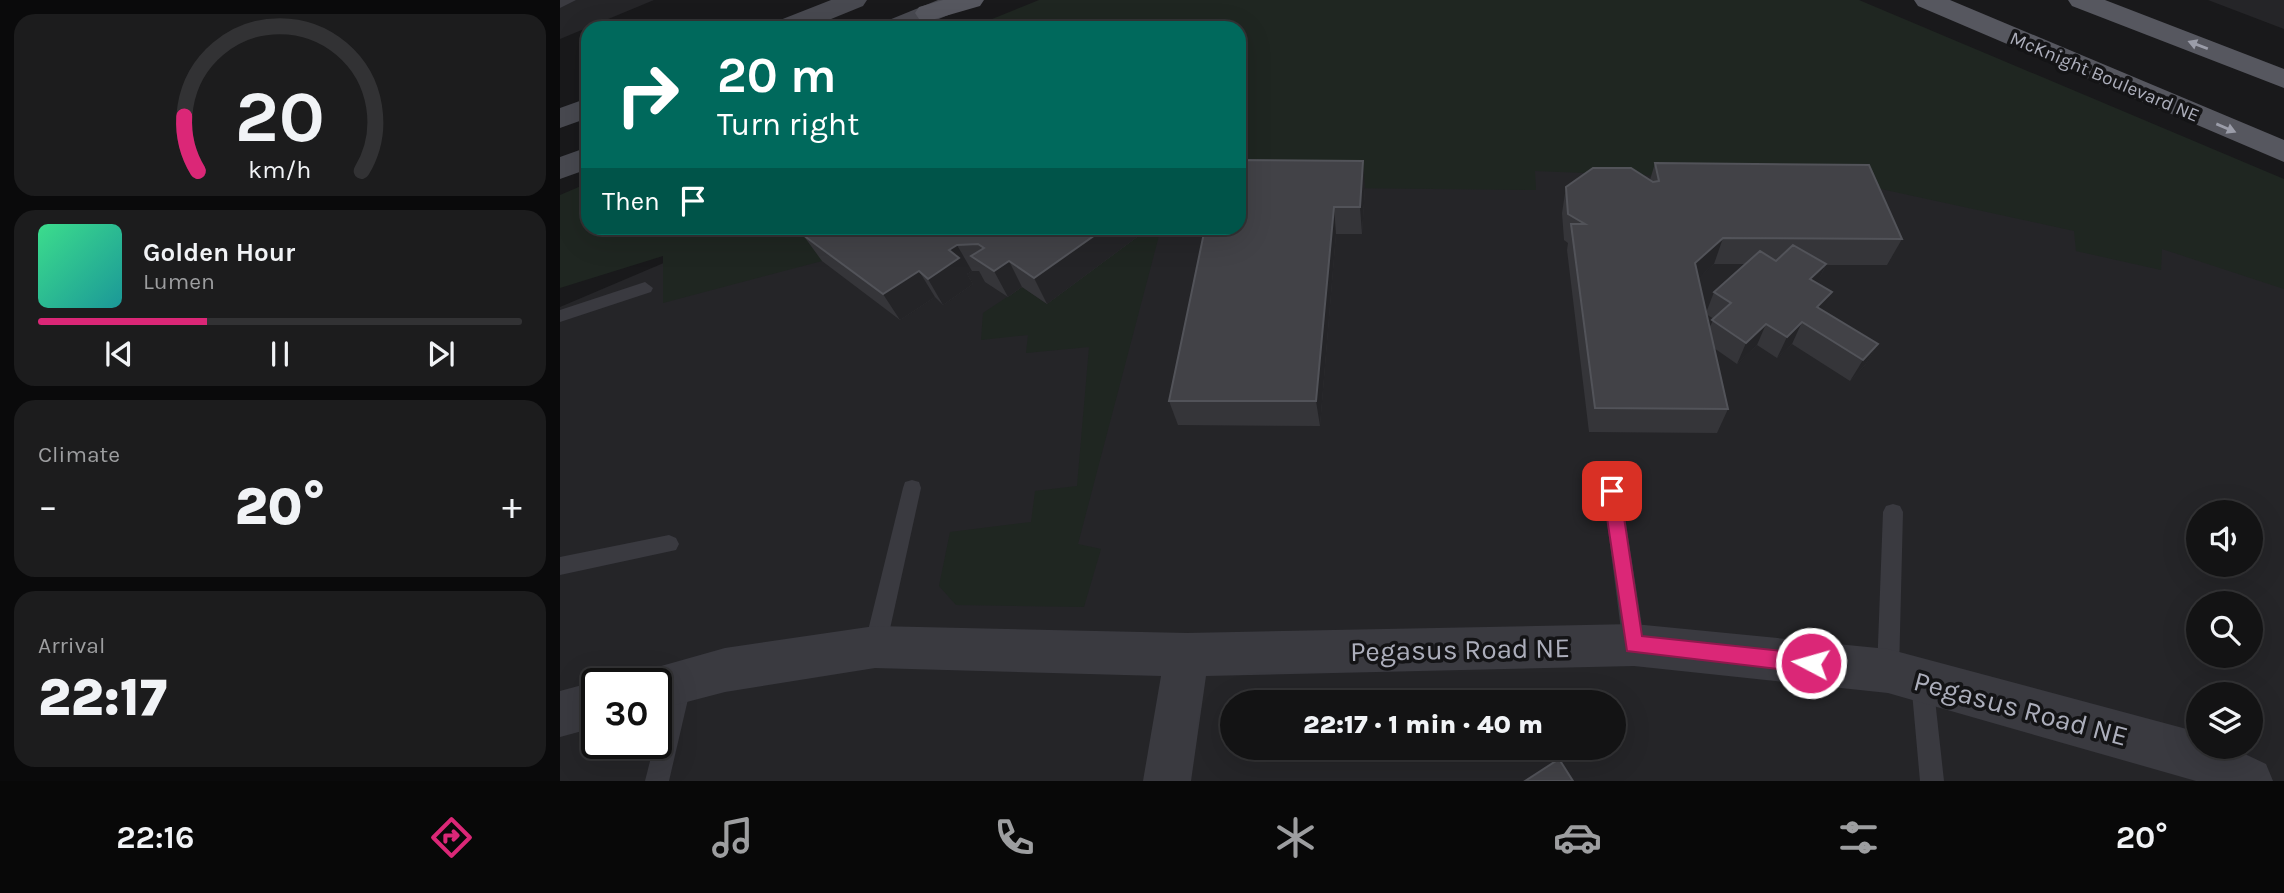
<!DOCTYPE html>
<meta charset="utf-8">
<style>
body{margin:0;font-family:Karla,sans-serif;background:#1c1c1d;color:#f1f3f6;height:100vh;display:flex;flex-direction:column;font-size:26px;white-space:nowrap}
*{box-sizing:border-box;margin:0}
p{font-size:23px;color:#9d9ea0}
.icon{flex:none;width:38px;height:38px;fill:none;stroke:currentColor;stroke-width:2;stroke-linecap:round;stroke-linejoin:round}
.map{position:relative;flex:1;overflow:hidden}
.drawer{display:flex;flex-direction:column;gap:14px;padding:14px;background:#0a0a0b;width:560px}
.drawer>*{flex:none}
.banner{position:absolute;left:21px;top:21px;width:665px;height:214px;border-radius:21px;box-shadow:0 7px 28px #0002,0 0 0 2px #323234;background:#00695c;color:#fff;overflow:hidden}
.controls{position:absolute;left:1626px;top:500px;display:grid;gap:14px}
.controls a{display:grid;place-items:center;width:77px;height:77px;border-radius:50%;background:#131314;box-shadow:0 7px 28px #0002,0 0 0 2px #323234;font-size:35px}
.speed{position:absolute;left:21px;top:668px;display:flex;gap:14px;font-size:35px;font-weight:700;text-align:center}
.speed>*{display:grid;place-content:center;width:91px;height:91px;border-radius:50%;background:#131314;box-shadow:0 7px 28px #0002,0 0 0 2px #323234;line-height:1}
.speed .limit{border:4px solid #111;border-radius:10px;background:#fff;color:#111}
.pin{position:absolute;display:grid;place-items:center;width:60px;height:60px;color:#fff;margin:-30px;border-radius:14px;box-shadow:0 4px 10px #0006}
.me{position:absolute;width:77px;margin:-38px;rotate:276deg;stroke-linejoin:round;filter:drop-shadow(0 0 5px #0008)}
.turn{display:flex;align-items:center;gap:24px;height:147px;padding:0 21px;font-size:32px}
.turn .icon{width:91px;height:91px;stroke-width:2.5}
.turn b{display:block;font-size:49px;line-height:60px}
.then{display:flex;align-items:center;height:66px;padding:0 21px;background:#0003;gap:14px;font-size:26px}
.big{font-size:52px;font-weight:800;line-height:1.1}
.drawer .tile{flex:1;display:flex;flex-direction:column;justify-content:center;gap:10px;min-width:0;padding:0 24px;border-radius:21px;background:#1c1c1d}
.drawer .dial{align-items:center;gap:0}
.dial svg{height:182px;overflow:visible;fill:none;stroke:#323234;stroke-width:7;stroke-linecap:round;text-anchor:middle}
.dial text{fill:#f1f3f6;stroke:none}
.song{display:flex;align-items:center;gap:21px}
.cover{width:84px;height:84px;border-radius:10px;background:linear-gradient(135deg,hsl(150 70% 55%),hsl(180 70% 35%))}
.played{height:7px;border-radius:4px;background:linear-gradient(90deg,#db2777 35%,#323234 35%)}
.keys{display:flex;justify-content:space-around;direction:ltr}
.heat{display:flex;justify-content:space-between;align-items:center;font-size:38px;direction:ltr}
.trip{position:absolute;left:660px;top:690px;width:406px;height:70px;border-radius:35px;background:#131314;box-shadow:0 7px 28px #0002,0 0 0 2px #323234;font-weight:800;line-height:70px;text-align:center}
.tabs{display:flex;height:112px;justify-content:space-around;align-items:center;background:#080808;color:#9d9ea0}
.tabs .icon{width:49px;height:49px}
.tabs .selected{color:#db2777}
.tabs b{font-size:32px;color:#f1f3f6}
main{display:flex;flex:1;min-height:0}
.map>svg:first-child{display:block}
.built{fill:#252528;fill-rule:evenodd}
.green{fill:#1f2621}
.lines{fill:none;stroke-linecap:round;stroke-linejoin:round}
.lane{fill:#3a3a40;fill-rule:evenodd}
.street{fill:#3a3a40;fill-rule:evenodd}
.secondary{fill:#484950;fill-rule:evenodd}
.primary{fill:#56575f;fill-rule:evenodd}
.wall{fill:#353539;fill-rule:evenodd}
.shaded-wall{fill:#242427}
.building{fill:#424247;stroke:#525359;stroke-width:2}
.oneway{fill:#9b9da9}
.route{fill:#db2777;stroke:#8e194d;stroke-width:2}
.labels{text-anchor:middle;stroke-width:7;stroke-linejoin:round;paint-order:stroke}
.far-street-label{font-size:19px;fill:#acaebb;stroke:#141416}
.near-street-label{font-size:28px;fill:#acaebb;stroke:#141416}
</style>
<main>
<section class="drawer">
<div class="tile dial"><svg viewBox="0 0 100 80">
<path d="M14 69A42 42 0 1 1 86 69"/>
<path d="M14 69A42 42 0 0 1 8 45" stroke="#db2777"/>
<text x="50" y="56" font-size="32" font-weight="700">20</text>
<text x="50" y="72" font-size="11">km/h</text>
</svg></div>
<div class="tile">
<div class="song"><i class="cover"></i><div><b>Golden Hour</b><p>Lumen</p></div></div>
<div class="played"></div>
<div class="keys"><svg class="icon" aria-label="previous" viewBox="0 0 24 24"><path d="M18 5L8 12l10 7zM5 5v14"/></svg><svg class="icon" aria-label="pause" viewBox="0 0 24 24"><path d="M8 5v14M16 5v14"/></svg><svg class="icon" aria-label="next" viewBox="0 0 24 24"><path d="M6 5l10 7-10 7zM19 5v14"/></svg></div>
</div>
<div class="tile"><p>Climate</p>
<div class="heat"><a>−</a><b class="big">20°</b><a>+</a></div>
</div>
<div class="tile"><p>Arrival</p><b class="big">22:17</b></div>
</section>
<div class="map">
<svg width="1724" height="781" viewBox="0 0 1724 781">
<rect width="100%" height="100%" fill="#19191b"/>
<path class="built" d="M0,0H94L0,39Z
M1648,0H1724V29Z
M679,158L1319,169L1724,270V781H0V307L186,228H679ZM1638,513H1690V565H1638ZM1638,604H1690V656H1638ZM37,684H96V744H37ZM1638,695H1690V747H1638ZM672,702H1054V747H672Z"/>
<path class="green" d="M479,0H1299L1724,179V289L1602,249L1601,270L1516,251L1514,231L1298,184L975,171L976,190L679,187V28H410Z
M28,183V228H316L262,261L103,303V256L0,288V195Z
M585,228H601L518,544L541,549L524,607L396,605L379,586L390,532L471,522L475,491L517,486L529,347L466,353L468,335L421,340L423,313L462,287L487,304Z"/>
<g class="lines">
<path class="lane" d="M0,0H16L0,8Z
M85,282L93,288L91,292L0,322V310Z
M352,480L359,482L361,488L326,647L322,654L315,657L308,654L304,647L343,488L345,482Z
M1052,483L1059,485L1061,491L1085,645L1081,652L1074,655L1067,652L1063,645L1043,491L1045,485Z
M1333,504L1340,506L1343,512L1339,671L1336,678L1328,682L1320,678L1317,671L1323,512L1326,506Z
M109,535L116,538L119,544L116,550L0,575V557Z
M1362,670L1370,673L1373,681L1384,781H1360L1351,681L1354,673Z
M121,671L129,674L132,682L109,781H85L110,682L113,674Z"/>
<path class="street" d="M1074,624L1328,649L1634,731L1638,733V747H1670L1706,764L1713,781H1636L1328,693L1074,666L646,676L631,781H583L601,676L315,668L165,692L96,710V684H75L80,672L165,648L315,626L627,633Z
M37,681L45,684H37V727L0,737V691Z"/>
<path class="secondary" d="M271,0H307L303,6L249,28H211L215,22Z
M378,0H414L410,6L357,28H320L324,22Z
M28,98V118L0,128V108Z
M28,147V169L0,179V157Z"/>
<path class="primary" d="M383,0H424L420,6L368,21L359,19L355,13L359,7Z
M1354,0H1390L1724,140V162L1358,6Z
M1508,0H1545L1724,69V88L1512,6Z"/>
</g>
<path class="wall" d="M1095,163L1342,239L1327,265H1266L1257,283L1262,310L1318,344L1305,365L1290,381L1232,344L1217,358L1197,345L1177,364L1154,348L1168,409L1157,433L1029,432L1007,250L1008,243L1004,240L1002,213L1006,187L1090,180ZM1154,264H1185L1154,292L1146,313L1138,278ZM1146,314L1154,319L1149,328Z
M805,188L802,234H776L760,426L618,425L609,401L643,237H626L623,228H679Z
M588,229L487,304L462,287L448,297L425,282L419,271H412L407,274L413,284L383,305L375,297L340,320L262,261L243,235Z"/>
<path class="shaded-wall" d="M803,161L805,188L802,234L800,207Z
M774,207L776,234L760,426L756,401Z
M545,228H587L588,229L487,304L474,278Z
M1163,238L1154,264L1126,289L1135,263Z
M397,245L412,271L407,274L413,284L383,305L368,279L389,250Z
M449,261L462,287L448,297L434,271Z
M1266,264L1256,286L1250,279Z
M359,271L375,297L340,320L323,294Z
M1272,292L1261,314L1257,307Z
M1242,322L1232,344L1217,358L1227,337Z
M1206,324L1197,345L1177,364L1186,343Z
M1318,344L1305,365L1290,381L1303,360Z"/>
<path class="building" d="M679,160L803,161L800,207H774L756,401H609L645,228H679Z
M1095,163L1309,165L1342,239L1163,238L1135,263L1168,409L1035,408L1011,224H1025L1008,214L1006,187L1033,168H1071L1093,182L1099,181Z
M256,228H545L474,278L449,261L434,271L411,256L424,248L418,244L397,245L389,250L399,258L368,279L359,271L323,294L243,235Z
M1233,245L1266,264L1250,279L1272,292L1257,307L1318,344L1303,360L1242,322L1227,337L1206,324L1186,343L1152,320L1171,303L1154,292L1200,251L1216,261Z
M999,759L1013,781H965Z"/>
<defs><path id="oneway-solid" d="M-6-.8H1V-3.2L6.5 0L1 3.2V.8H-6Z" transform="scale(1.75)"/></defs>
<g class="oneway">
<use href="#oneway-solid" transform="translate(1638 45) rotate(-159)"/>
<use href="#oneway-solid" transform="translate(1666 128) rotate(23)"/>
</g>
<path class="route" d="M1052,484L1060,491L1082,636L1251,654L1258,657L1261,663L1258,670L1251,673L1067,651L1043,491Z"/>
<g class="labels">
<g class="far-street-label">
<text transform="translate(1545 76) rotate(23)" y="7">McKnight Boulevard NE</text>
</g>
<g class="near-street-label">
<text transform="translate(900 649) rotate(-1)" y="10">Pegasus Road NE</text>
<text transform="translate(1461 708) rotate(15)" y="10">Pegasus Road NE</text>
</g>
</g>
</svg>
<div class="controls">
<a><svg class="icon" aria-label="sound" viewBox="0 0 24 24"><path d="M4 9h4l5-4v14l-5-4H4zM17 9q2 3 0 6"/></svg></a>
<a><svg class="icon" aria-label="search" viewBox="0 0 24 24"><circle cx="10" cy="10" r="6"/><path d="M15 15l6 6"/></svg></a>
<a><svg class="icon" aria-label="layers" viewBox="0 0 24 24"><path d="M12 4l9 5-9 5-9-5zM3 14l9 5 9-5"/></svg></a>
</div>
<div class="speed"><div class="limit">30</div></div>
<div class="pin" style="left:1052px;top:491px;background:#d93025"><svg class="icon" aria-label="arrive" viewBox="0 0 24 24"><path d="M6 21V4h12l-3 4 3 4H6"/></svg></div>
<svg class="me" style="left:1251px;top:663px" viewBox="-20 -20 40 40"><circle r="17" fill="#db2777" stroke="#fff" stroke-width="3"/><path d="M0-11L8 9 0 5-8 9z" fill="#fff"/></svg>
<div class="trip">22:17 · 1 min · 40 m</div>
<div class="banner">
<div class="turn"><svg class="icon" aria-label="right" viewBox="0 0 24 24"><path d="M7 20v-9h11M14 6l5 5-5 5"/></svg><div><b>20 m</b>Turn right</div></div>
<div class="then">Then<svg class="icon" aria-label="arrive" viewBox="0 0 24 24"><path d="M6 21V4h12l-3 4 3 4H6"/></svg></div>
</div>
</div>
</main>
<nav class="tabs">
<b>22:16</b>
<svg class="icon selected" aria-label="directions" viewBox="0 0 24 24"><path d="M12 3l9 9-9 9-9-9zM9 14v-3h6M13 9l2 2-2 2"/></svg>
<svg class="icon" aria-label="music" viewBox="0 0 24 24"><path d="M9 18V5l10-2v13"/><circle cx="6" cy="18" r="3"/><circle cx="16" cy="16" r="3"/></svg>
<svg class="icon" aria-label="phone" viewBox="0 0 24 24"><path d="M5 4h4l2 5-3 2q2 4 5 5l2-3 5 2v4C11 20 4 13 5 4z"/></svg>
<svg class="icon" aria-label="climate" viewBox="0 0 24 24"><path d="M12 3v18M4 7l16 10M4 17L20 7"/></svg>
<svg class="icon" aria-label="car" viewBox="0 0 24 24"><path d="M5 17H2v-5l4-1 3-4h7l3 4 3 1v5h-3M9 17h6M6 11h13"/><circle cx="7" cy="17" r="2"/><circle cx="17" cy="17" r="2"/></svg>
<svg class="icon" aria-label="filters" viewBox="0 0 24 24"><path d="M4 7h16M4 17h16"/><circle cx="9" cy="7" r="2"/><circle cx="15" cy="17" r="2"/></svg>
<b>20°</b>
</nav>
